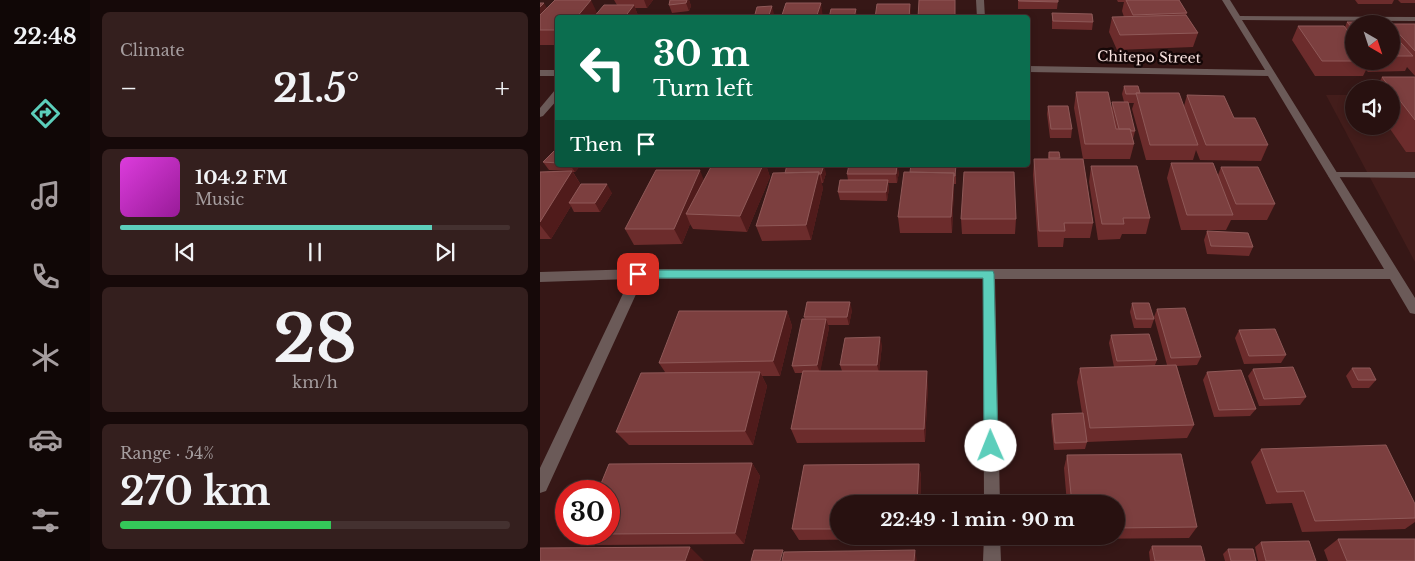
<!DOCTYPE html>
<meta charset="utf-8">
<style>
body{margin:0;font-family:"Libre Baskerville",serif;background:#341f1e;color:#f1f3f6;height:100vh;display:flex;flex-direction:column;font-size:19px;white-space:nowrap}
*{box-sizing:border-box;margin:0}
p{font-size:16px;color:#a59d9f}
.icon{flex:none;width:28px;height:28px;fill:none;stroke:currentColor;stroke-width:2;stroke-linecap:round;stroke-linejoin:round}
.map{position:relative;flex:1;overflow:hidden}
.drawer{display:flex;flex-direction:column;gap:12px;padding:12px;background:#160909;width:450px}
.drawer>*{flex:none}
.guide{position:absolute;left:15px;top:15px;width:475px;height:152px;border-radius:5px;box-shadow:0 2px 8px #0003,0 0 0 1px #443130;background:#0b6e4f;color:#fff;overflow:hidden}
.needle{width:32px;rotate:141deg}
.tools{position:absolute;left:805px;top:15px;display:grid;gap:10px}
.tools a{display:grid;place-items:center;width:55px;height:55px;border-radius:50%;background:#281110;box-shadow:0 2px 8px #0003,0 0 0 1px #443130;font-size:25px}
.speed{position:absolute;left:15px;top:480px;display:flex;gap:10px;font-size:25px;font-weight:700;text-align:center}
.speed>*{display:grid;place-content:center;width:65px;height:65px;border-radius:50%;background:#281110;box-shadow:0 2px 8px #0003,0 0 0 1px #443130;line-height:1}
.speed .limit{border:8px solid #d22;background:#fff;color:#111}
.pin{position:absolute;display:grid;place-items:center;width:42px;height:42px;color:#fff;margin:-21px;border-radius:10px;box-shadow:0 2px 8px #0006}
.me{position:absolute;width:55px;margin:-28px;rotate:359deg;stroke-linejoin:round;filter:drop-shadow(0 0 4px #0008)}
.turn{display:flex;align-items:center;gap:18px;height:105px;padding:0 15px;font-size:22px}
.turn .icon{width:65px;height:65px;stroke-width:2.5}
.turn b{display:block;font-size:35px;line-height:42px}
.then{display:flex;align-items:center;height:48px;padding:0 15px;background:#0003;gap:10px;font-size:19px}
.big{font-size:38px;font-weight:700;line-height:1.1}
.drawer .widget{flex:1;display:flex;flex-direction:column;justify-content:center;gap:8px;min-width:0;padding:0 18px;border-radius:8px;background:#341f1e}
.drawer .dial{align-items:center;gap:0}
.dial b{font-size:65px;line-height:1}
.song{display:flex;align-items:center;gap:15px}
.cover{width:60px;height:60px;border-radius:8px;background:linear-gradient(135deg,hsl(300 70% 55%),hsl(300 70% 35%))}
.played{height:5px;border-radius:2px;background:linear-gradient(90deg,#5ccebb 80%,#443130 80%)}
.keys{display:flex;justify-content:space-around;direction:ltr}
.heat{display:flex;justify-content:space-between;align-items:center;font-size:28px;direction:ltr}
.charge{height:8px;border-radius:4px;background:linear-gradient(90deg,#34c759 54%,#443130 0)}
.trip{position:absolute;left:290px;top:495px;width:295px;height:50px;border-radius:25px;background:#281110;box-shadow:0 2px 8px #0003,0 0 0 1px #443130;font-weight:700;line-height:50px;text-align:center}
main{display:flex;flex:1;min-height:0}
.tabs{display:flex;flex-direction:column;width:90px;justify-content:space-around;align-items:center;background:#100706;color:#a59d9f}
.tabs .icon{width:35px;height:35px}
.tabs .current{color:#5ccebb}
.tabs b{font-size:22px;color:#f1f3f6}
.map>svg:first-child{display:block}
.built{fill:#431d1b}
.lines{fill:none;stroke-linecap:round;stroke-linejoin:round}
.lane{fill:#6b5a58;fill-rule:evenodd}
.street{fill:#6b5a58;fill-rule:evenodd}
.wall{fill:#6c2c2c}
.shaded-wall{fill:#501b1b}
.building{fill:#7c3f3f;stroke:#8f5958}
.route{fill:#5ccebb;stroke:#3c867a}
.labels{text-anchor:middle;stroke-width:5;stroke-linejoin:round;paint-order:stroke}
.far-street-label{font-size:14px;fill:#f8e2df;stroke:#150707}
</style>
<main>
<nav class="tabs">
<b>22:48</b>
<svg class="icon current" aria-label="directions" viewBox="0 0 24 24"><path d="M12 3l9 9-9 9-9-9zM9 14v-3h6M13 9l2 2-2 2"/></svg>
<svg class="icon" aria-label="music" viewBox="0 0 24 24"><path d="M9 18V5l10-2v13"/><circle cx="6" cy="18" r="3"/><circle cx="16" cy="16" r="3"/></svg>
<svg class="icon" aria-label="phone" viewBox="0 0 24 24"><path d="M5 4h4l2 5-3 2q2 4 5 5l2-3 5 2v4C11 20 4 13 5 4z"/></svg>
<svg class="icon" aria-label="climate" viewBox="0 0 24 24"><path d="M12 3v18M4 7l16 10M4 17L20 7"/></svg>
<svg class="icon" aria-label="car" viewBox="0 0 24 24"><path d="M5 17H2v-5l4-1 3-4h7l3 4 3 1v5h-3M9 17h6M6 11h13"/><circle cx="7" cy="17" r="2"/><circle cx="17" cy="17" r="2"/></svg>
<svg class="icon" aria-label="filters" viewBox="0 0 24 24"><path d="M4 7h16M4 17h16"/><circle cx="9" cy="7" r="2"/><circle cx="15" cy="17" r="2"/></svg>
</nav>
<section class="drawer">
<div class="widget"><p>Climate</p>
<div class="heat"><a>−</a><b class="big">21.5°</b><a>+</a></div>
</div>
<div class="widget">
<div class="song"><i class="cover"></i><div><b>104.2 FM</b><p>Music</p></div></div>
<div class="played"></div>
<div class="keys"><svg class="icon" aria-label="previous" viewBox="0 0 24 24"><path d="M18 5L8 12l10 7zM5 5v14"/></svg><svg class="icon" aria-label="pause" viewBox="0 0 24 24"><path d="M8 5v14M16 5v14"/></svg><svg class="icon" aria-label="next" viewBox="0 0 24 24"><path d="M6 5l10 7-10 7zM19 5v14"/></svg></div>
</div>
<div class="widget dial"><b>28</b><p>km/h</p></div>
<div class="widget"><p>Range · 54%</p><b class="big">270 km</b><div class="charge"></div></div>
</section>
<div class="map">
<svg width="875" height="561" viewBox="0 0 875 561">
<rect width="100%" height="100%" fill="#361716"/>
<path class="built" d="M875,94V262L786,95H814V126H851Z"/>
<g class="lines">
<path class="lane" d="M793,172H875V178L789,177L788,175L789,173Z"/>
<path class="street" d="M436,0H444L445,18H437Z
M682,0H690L700,16L875,17V21L702,20L875,298V314L870,313L850,279H455L460,504H444L443,279H103L6,491L0,493V468L90,279L0,282V272L99,269H844L728,76L488,72V66L725,70Z
M0,70H18V76H0Z
M18,89V99L3,116L0,117V108L15,90Z
M444,536H460L461,561H443Z"/>
</g>
<path class="wall" d="M74,0H113L107,8H95L99,18H18V45H0V3L7,8L57,13L77,5Z
M149,0L151,6L149,11L132,13L129,5Z
M478,0H518L517,9H478Z
M577,0H639L647,13L646,15L658,33L653,47L577,50L569,32L572,17H584L582,11L584,2H578Z
M815,0H854L852,4H818Z
M858,0H875V3H861Z
M512,13L553,22L552,30L512,29Z
M807,22L814,24V61H851V24H875V76L867,67L865,71L828,72L826,70L823,76H775L752,40L758,26L805,27Z
M842,77H875V152H866L848,126H851V89H836Z
M584,86L600,93L644,106L647,95L694,118L728,145L721,161L660,160L656,150L653,160H606L592,109L594,103H588L595,131L593,139L594,144L590,159H543L553,223L550,238H524L523,247H498L493,175L494,159H508L509,152L520,159H543L534,108L536,92L572,108V102H584L582,94Z
M508,106L532,129L531,138H510L507,114Z
M18,150V165H41L35,172H33L41,185L72,193L60,212H34L31,206L11,239H0V172L27,171L9,170L3,162Z
M631,163L678,175L681,167L735,204L727,220H691L686,230H641L627,178Z
M172,165H226L230,177L207,232L153,229L150,224L142,244L94,245L85,229L164,180Z
M424,165H469V167L424,166Z
M551,166L610,218L606,234H582L580,239L558,240L549,182Z
M359,172L357,183H348L349,188L347,201L300,200L298,192L308,180L307,174Z
M233,173H286L283,183H281L283,188L271,240L222,241L216,226Z
M416,174V184H414L412,233H360L358,217Z
M421,219H476L475,234H422Z
M667,231L713,247L709,256L667,254L664,240Z
M592,303L614,319L611,328H594L590,312Z
M617,309L661,357L657,365L637,366L654,425L647,438L547,442L545,449L514,450L511,421L512,414L542,413L537,382L540,368L574,367L569,343L571,335L617,360L615,365H627L614,317Z
M312,310L309,325H288L289,328L280,371H302L300,365L342,345L339,371L388,385L385,442L257,443L251,429L262,373H255L252,366L265,319L264,317Z
M247,311L252,326L240,376H222L227,386L213,445H89L76,432L125,372L119,363Z
M699,330L746,355L741,363L704,364L695,338Z
M812,368L836,380L829,388H812L806,376Z
M713,369L766,397L760,405L719,406L708,376Z
M667,372L716,409L710,416L674,417L663,380Z
M721,449L875,504V522L865,529L762,532L752,503L726,504L711,462Z
M527,455L657,527L649,538L531,539L530,536H576V504H527L524,468Z
M212,463L220,476L204,544L55,545L40,534Z
M379,464L381,477L380,504H299V536H378V539L259,540L252,529L264,465Z
M798,539L875,561H788L784,550Z
M721,542L776,561H718L715,547Z
M612,546L665,561H610L609,552Z
M688,549L716,561H685L683,554Z"/>
<path class="shaded-wall" d="M51,0L58,15L56,18H36Z
M104,0H113L107,8Z
M147,0H149L151,6L149,11L146,3Z
M4,3L12,17L0,29V7Z
M281,3L283,18H276Z
M370,4L371,18H369Z
M94,5L99,18H84Z
M232,6L234,14L233,18H228Z
M316,9L317,18H314Z
M30,165H41L35,172Z
M223,165H226L230,177L207,232L200,216Z
M284,165L286,173L283,183L281,174Z
M357,165L359,172L357,183L356,174Z
M160,170L166,186L146,214L150,224L142,244L134,229Z
M32,171L42,187L29,203L31,206L11,239L0,225V222Z
M279,172L283,188L271,240L266,225Z
M414,173V188L412,233L411,217Z
M348,180L349,188L347,201L346,192Z
M67,184L72,193L60,212L55,203Z
M310,302L312,310L309,325L307,317Z
M247,311L252,326L240,376L233,361Z
M286,319L289,328L280,373L277,365Z
M340,337L342,345L339,373L337,365Z
M387,371L388,385L385,442L384,429Z
M220,372L227,386L213,445L205,431Z
M212,463L220,476L204,544L195,533Z
M379,464L381,477L380,504H377Z
M150,547L164,561H145Z
M375,550L377,561H374Z"/>
<path class="building" d="M15,0H51L36,18H18V30H0V15Z
M130,0H147L146,3L129,5Z
M379,0H415V18H378Z
M478,0H518V2L479,1Z
M586,0H639L647,13L593,15Z
M0,3H4L0,7Z
M246,3H281L276,18H241Z
M337,4H370L369,18H335Z
M64,5H94L84,18H53Z
M232,6L228,18H214L217,7Z
M291,9H316L314,18H289Z
M512,13L552,14L553,22L513,21Z
M646,15L658,33L580,35L572,17Z
M102,16H121L119,18H101Z
M807,22H842L844,24H814V30Z
M851,24H875V51L851,25Z
M758,26H804L814,39V61H782Z
M851,32L873,56H851Z
M842,77H875V120L851,89Z
M584,86H598L600,93H596V94H586Z
M536,92H568L576,129H590L594,144H545Z
M596,93H639L658,145H610Z
M647,95L684,96L694,118H715L728,145H666Z
M572,102H588L595,131H591L590,129H579Z
M508,106H528L532,129H511Z
M15,150H18V163L3,162Z
M509,152H519L520,158H509Z
M494,159H543L553,223H524L525,231H499Z
M631,163H673L693,215H647Z
M172,165H223L200,216L146,214Z
M247,165H284L281,174H279V172L245,173Z
M309,165H357L356,174H307Z
M371,165H416L415,176H414V173L370,172Z
M551,166H597L610,218H583L584,224H562Z
M681,167H718L735,204H696Z
M116,170H160L134,229H85Z
M32,171L0,222V172Z
M279,172L266,225L216,226L233,173Z
M364,172L414,173L411,217H358Z
M424,172H474L476,219H421Z
M300,180H348L346,192H298Z
M41,184H67L55,203H29Z
M667,231L708,233L713,247L671,246Z
M267,302H310L307,317H264Z
M592,303H609L614,319H596Z
M645,308L661,357L631,358L617,309Z
M139,311H247L233,361L119,363Z
M262,319H286L277,365L252,366Z
M735,329L746,355L709,356L699,330Z
M609,334L617,360L577,361L571,335Z
M340,337L337,365H300L305,338Z
M636,365L654,425L550,428L540,368Z
M753,367L766,397L724,399L713,369Z
M812,368H830L836,380H818Z
M701,370L716,409L679,410L667,372Z
M263,371H387L384,429H251Z
M220,372L205,431L76,432L101,373Z
M543,413L547,442L515,443L512,414Z
M846,445L875,504V518L775,521L764,491L737,492L721,449Z
M641,454L657,527L576,528V504H532L527,455Z
M212,463L195,533L69,534V491H58L69,464Z
M379,464L377,504H299V529H252L264,465Z
M798,539H875V561H807Z
M769,541L776,561H726L721,542Z
M612,546H661L665,561H615Z
M150,547L145,561H0V548Z
M688,549H713L716,561H691Z
M214,550H243L240,561H211Z
M375,550L374,561H242L244,552Z"/>
<path class="route" d="M98,270L453,271L454,274L458,446L456,451L451,453L446,451L444,446L443,278H98L93,274Z"/>
<g class="labels">
<g class="far-street-label">
<text transform="translate(609 57) rotate(1)" y="5">Chitepo Street</text>
</g>
</g>
</svg>
<div class="tools">
<a><svg class="needle" viewBox="-14 -14 28 28"><path d="M0-13l5 13h-10z" fill="#e53935"/><path d="M0 13l5-13h-10z" fill="#a59d9f"/></svg></a>
<a><svg class="icon" aria-label="sound" viewBox="0 0 24 24"><path d="M4 9h4l5-4v14l-5-4H4zM17 9q2 3 0 6"/></svg></a>
</div>
<div class="speed"><div class="limit">30</div></div>
<div class="pin" style="left:98px;top:274px;background:#d93025"><svg class="icon" aria-label="arrive" viewBox="0 0 24 24"><path d="M6 21V4h12l-3 4 3 4H6"/></svg></div>
<svg class="me" style="left:451px;top:446px" viewBox="-20 -20 40 40"><circle r="19" fill="#fff"/><path d="M0-13L10 11 0 6-10 11z" fill="#5ccebb"/></svg>
<div class="trip">22:49 · 1 min · 90 m</div>
<div class="guide">
<div class="turn"><svg class="icon" aria-label="left" viewBox="0 0 24 24"><path d="M17 20v-9H6M10 6l-5 5 5 5"/></svg><div><b>30 m</b>Turn left</div></div>
<div class="then">Then<svg class="icon" aria-label="arrive" viewBox="0 0 24 24"><path d="M6 21V4h12l-3 4 3 4H6"/></svg></div>
</div>
</div>
</main>
